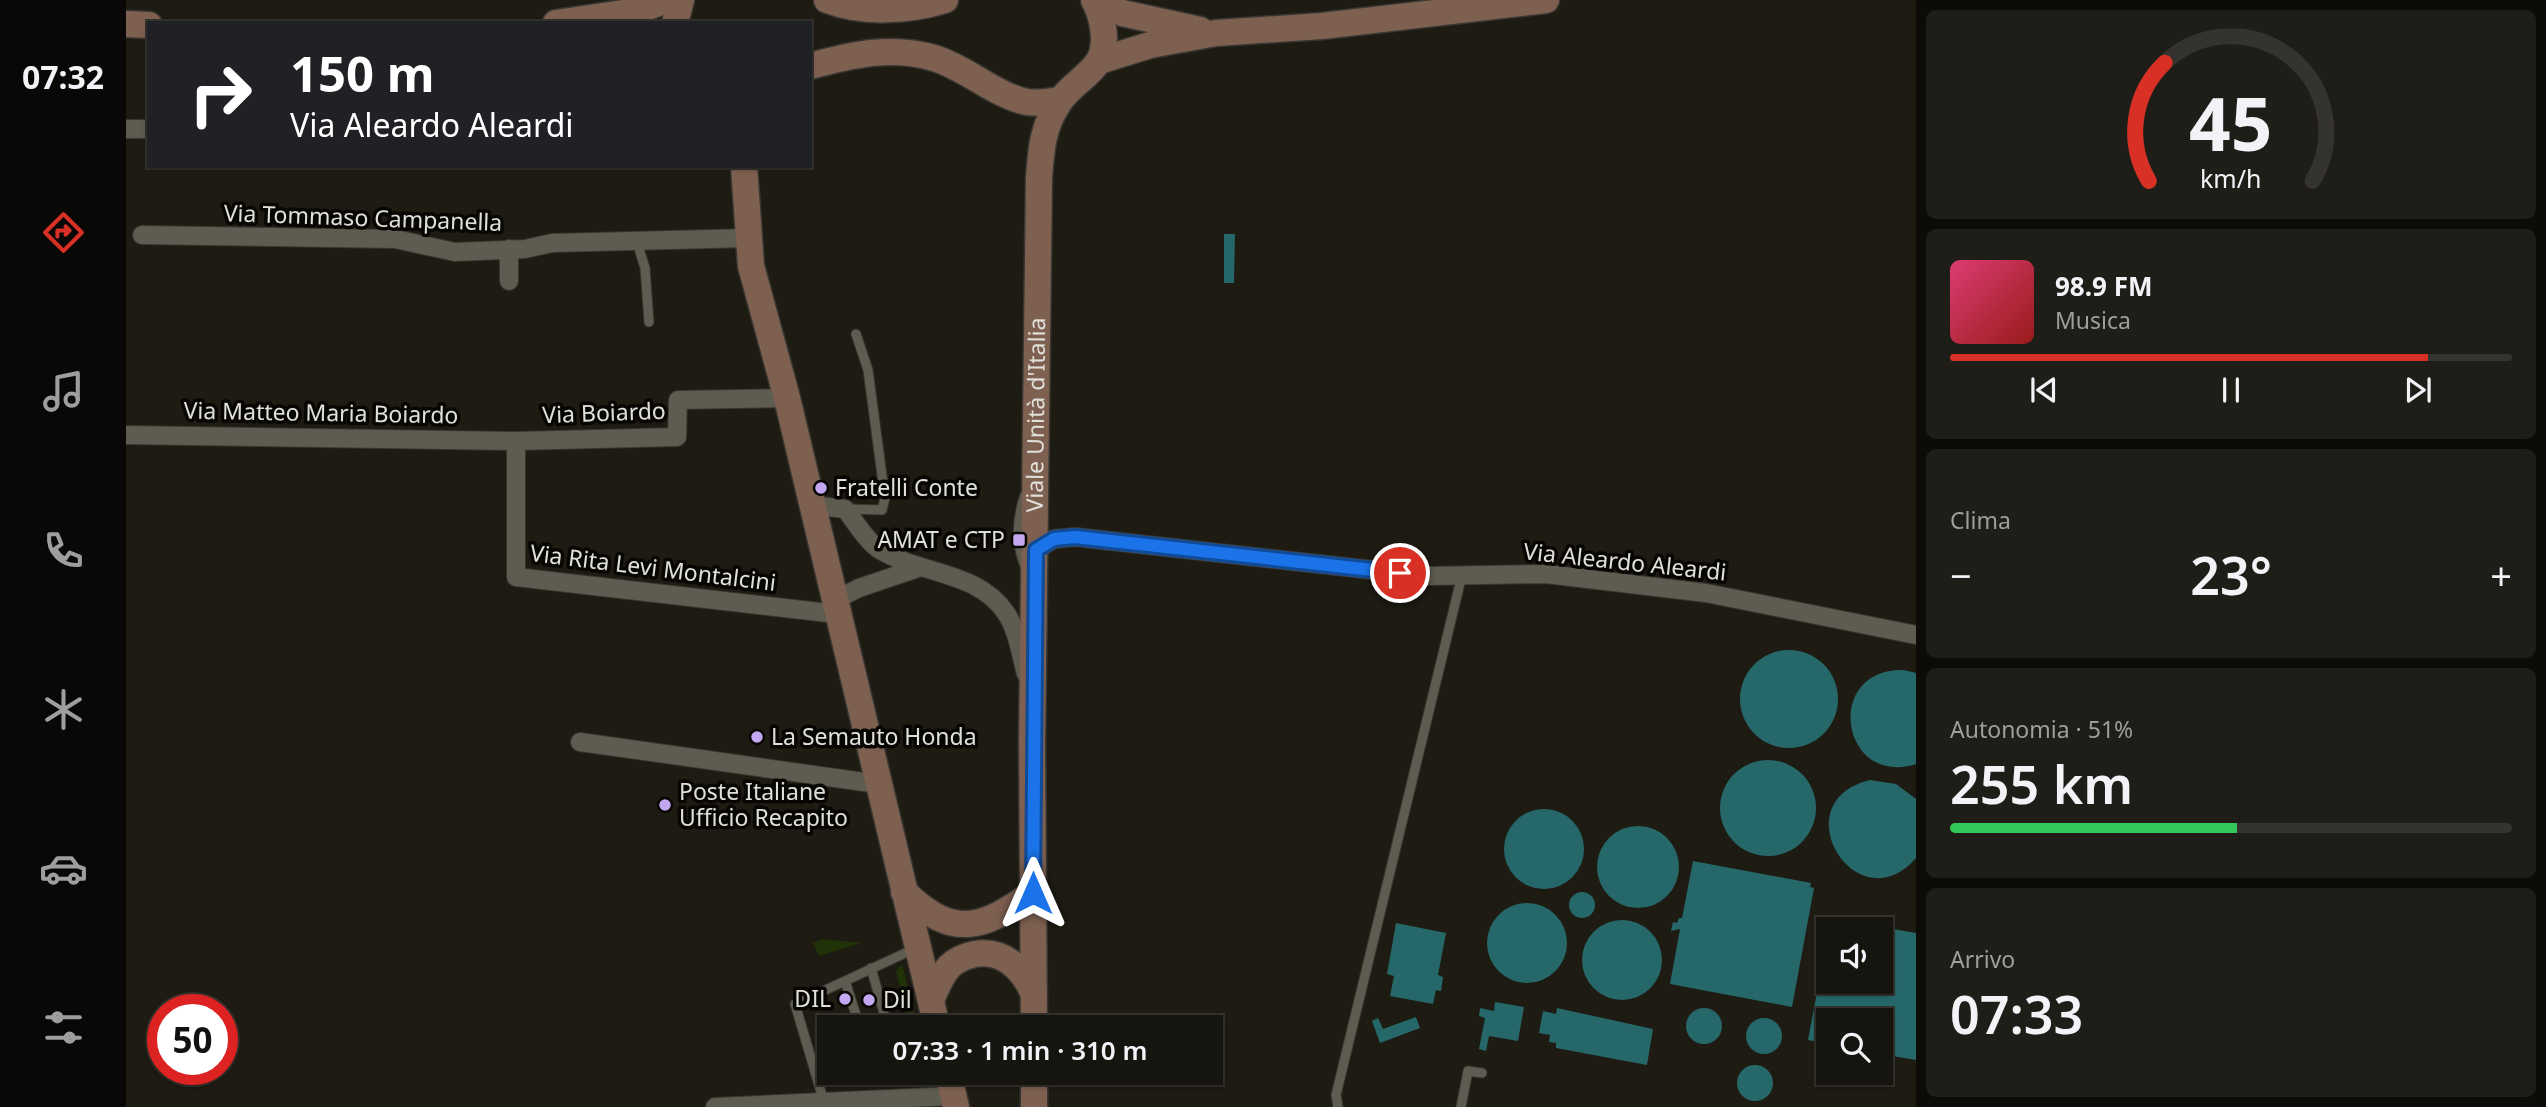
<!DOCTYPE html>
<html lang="it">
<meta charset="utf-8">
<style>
body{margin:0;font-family:"Noto Sans",sans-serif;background:#1f1d17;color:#f1f3f6;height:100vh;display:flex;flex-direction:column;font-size:26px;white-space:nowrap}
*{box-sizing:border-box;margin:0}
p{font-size:23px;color:#9e9e9e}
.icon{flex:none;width:38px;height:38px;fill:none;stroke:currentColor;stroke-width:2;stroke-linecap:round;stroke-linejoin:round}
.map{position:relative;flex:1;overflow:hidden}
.panel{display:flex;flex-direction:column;gap:10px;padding:10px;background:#0c0b08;width:630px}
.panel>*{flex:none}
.top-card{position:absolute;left:21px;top:21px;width:665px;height:147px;border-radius:0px;box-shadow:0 2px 5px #0004,0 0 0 2px #35332e;background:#202124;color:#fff;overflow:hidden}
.fabs{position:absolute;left:1690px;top:917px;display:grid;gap:14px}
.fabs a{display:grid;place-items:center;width:77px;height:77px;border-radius:0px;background:#16140e;box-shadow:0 2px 5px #0004,0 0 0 2px #35332e;font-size:35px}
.speed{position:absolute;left:21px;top:994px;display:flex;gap:14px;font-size:35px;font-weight:700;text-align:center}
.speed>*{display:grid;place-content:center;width:91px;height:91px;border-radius:50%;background:#16140e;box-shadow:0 2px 5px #0004,0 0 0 2px #35332e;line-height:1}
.speed .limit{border:10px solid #d22;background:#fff;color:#111}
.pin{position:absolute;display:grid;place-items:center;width:60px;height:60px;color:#fff;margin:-30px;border:4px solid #fff;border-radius:50%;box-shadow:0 2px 7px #0007}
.me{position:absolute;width:77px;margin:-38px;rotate:0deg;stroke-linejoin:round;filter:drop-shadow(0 0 5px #0008)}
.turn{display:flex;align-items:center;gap:24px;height:147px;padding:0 28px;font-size:32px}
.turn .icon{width:91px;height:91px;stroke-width:2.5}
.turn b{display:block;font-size:49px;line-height:60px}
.big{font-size:52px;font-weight:600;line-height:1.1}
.panel .widget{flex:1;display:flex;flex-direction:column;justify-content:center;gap:10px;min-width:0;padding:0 24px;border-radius:10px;background:#1f1d17}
.panel .dial{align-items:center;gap:0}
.dial svg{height:182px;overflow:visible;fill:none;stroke:#35332e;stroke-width:7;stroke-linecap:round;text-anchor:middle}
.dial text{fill:#f1f3f6;stroke:none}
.song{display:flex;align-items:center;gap:21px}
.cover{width:84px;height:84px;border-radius:10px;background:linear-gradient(135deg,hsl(340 70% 55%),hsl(0 70% 35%))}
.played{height:7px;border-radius:4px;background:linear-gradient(90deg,#d93025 85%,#35332e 85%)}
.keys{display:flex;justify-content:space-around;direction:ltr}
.heat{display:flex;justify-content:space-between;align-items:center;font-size:38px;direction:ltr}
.charge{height:10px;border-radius:5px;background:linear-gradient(90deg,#34c759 51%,#35332e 0)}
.trip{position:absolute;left:691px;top:1015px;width:406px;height:70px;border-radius:0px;background:#16140e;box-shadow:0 2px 5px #0004,0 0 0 2px #35332e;font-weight:600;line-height:70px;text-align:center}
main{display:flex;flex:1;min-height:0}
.dock{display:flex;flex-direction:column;width:126px;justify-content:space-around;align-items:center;background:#090806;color:#9e9e9e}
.dock .icon{width:49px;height:49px}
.dock .current{color:#d93025}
.dock b{font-size:32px;color:#f1f3f6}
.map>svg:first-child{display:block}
.green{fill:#203308}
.water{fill:#26686a;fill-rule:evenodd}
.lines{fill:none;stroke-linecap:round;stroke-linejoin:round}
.lane-casing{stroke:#383631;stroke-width:11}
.street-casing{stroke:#383631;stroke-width:20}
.secondary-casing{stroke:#383631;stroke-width:29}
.lane{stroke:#5e5b50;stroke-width:9}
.street{stroke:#5e5b50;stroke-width:18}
.secondary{stroke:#7e6051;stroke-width:26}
.route-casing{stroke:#114b97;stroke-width:18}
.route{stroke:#1a73e8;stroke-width:12}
.poi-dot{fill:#c4a7f1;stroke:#070603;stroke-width:2.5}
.labels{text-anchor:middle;stroke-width:7;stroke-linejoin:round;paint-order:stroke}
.street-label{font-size:23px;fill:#e0dfd9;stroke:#070603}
.poi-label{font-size:23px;fill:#e0dfd9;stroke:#070603;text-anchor:start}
</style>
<main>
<nav class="dock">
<b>07:32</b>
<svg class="icon current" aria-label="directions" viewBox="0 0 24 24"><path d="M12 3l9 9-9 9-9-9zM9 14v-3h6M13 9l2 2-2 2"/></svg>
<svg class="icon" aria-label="music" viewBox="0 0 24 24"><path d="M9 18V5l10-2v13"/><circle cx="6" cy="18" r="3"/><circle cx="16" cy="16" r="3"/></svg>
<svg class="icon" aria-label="phone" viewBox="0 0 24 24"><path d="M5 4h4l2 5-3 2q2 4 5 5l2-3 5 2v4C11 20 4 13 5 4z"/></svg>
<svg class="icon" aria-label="climate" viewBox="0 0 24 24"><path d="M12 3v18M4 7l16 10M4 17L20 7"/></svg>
<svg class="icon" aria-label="car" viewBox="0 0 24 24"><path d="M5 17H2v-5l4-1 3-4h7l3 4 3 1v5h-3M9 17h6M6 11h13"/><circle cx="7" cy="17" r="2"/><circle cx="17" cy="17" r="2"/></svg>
<svg class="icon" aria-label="filters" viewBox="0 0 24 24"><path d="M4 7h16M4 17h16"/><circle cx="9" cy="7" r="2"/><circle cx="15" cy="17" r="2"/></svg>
</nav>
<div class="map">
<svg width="1790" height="1107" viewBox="0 0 1790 1107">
<rect width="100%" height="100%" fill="#1d1b12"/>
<path class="green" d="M697,939L735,943L693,956L687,943Z
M776,964L790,1022L782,1020L770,971Z"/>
<path class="water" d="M1098,234H1109L1108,283H1098Z
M1614 699a49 49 0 1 1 98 0a49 49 0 1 1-98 0Z
M1778,670L1790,673V764C1715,788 1696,668 1778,670Z
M1594 808a48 48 0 1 1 96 0a48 48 0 1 1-96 0Z
M1744,780L1770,784L1790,799V858C1731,926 1654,802 1744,780Z
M1378 849a40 40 0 1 1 80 0a40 40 0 1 1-80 0Z
M1471 867a41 41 0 1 1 82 0a41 41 0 1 1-82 0Z
M1567,861L1685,883L1684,887L1688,888L1666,1007L1544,984L1554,929L1545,931L1547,922L1551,923L1553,918H1556Z
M1443 905a13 13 0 1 1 26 0a13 13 0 1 1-26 0Z
M1361 943a40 40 0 1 1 80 0a40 40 0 1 1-80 0Z
M1705,918L1790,933V1060L1755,1054V1020H1703V1044L1682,1040ZM1703,929H1755V982H1703Z
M1456 960a40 40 0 1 1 80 0a40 40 0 1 1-80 0Z
M1270,923L1320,933L1312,975L1317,977L1315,991L1310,990L1307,1004L1264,996L1268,976L1261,974Z
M1369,1002L1398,1007L1392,1041L1363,1036L1360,1051L1353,1049L1359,1018L1353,1016L1354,1008L1368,1011Z
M1560 1026a18 18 0 1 1 36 0a18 18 0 1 1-36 0Z
M1431,1008L1527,1029L1521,1065L1430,1048V1043L1423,1042L1424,1035L1413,1033L1417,1011L1430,1014Z
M1290,1017L1294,1028L1254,1043L1246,1021L1252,1018L1257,1029Z
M1620 1036a18 18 0 1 1 36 0a18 18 0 1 1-36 0Z
M1611 1083a18 18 0 1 1 36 0a18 18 0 1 1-36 0Z"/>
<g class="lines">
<g class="lane-casing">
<path id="lane" d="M511,242L519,268L523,322
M721,509L756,510L759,498L742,370L730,334
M899,566C889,542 891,518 899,495
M745,968L762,1027
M734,1027L719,981L790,948
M698,1102L669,1004L719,981
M1212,1107L1210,1095L1336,575
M1335,1107L1342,1071L1356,1073"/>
</g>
<g class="street-casing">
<path id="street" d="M0,129H23
M16,235L269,239L329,252L399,249L426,243L623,238
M383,281V249
M0,435L390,441L551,437L552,400L661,398
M390,441V577L711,614
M685,505L719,509C729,521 740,541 754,550C796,575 852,571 880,613C891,629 895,655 900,674
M910,550L928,539L949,537L1301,576L1420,574L1580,593L1790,635
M707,601L733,588L792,568
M454,742L752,784
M589,1107L827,1096"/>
</g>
<g class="secondary-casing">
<g id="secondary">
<path d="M701,0C737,14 783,11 819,0"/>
<path d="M973,0L996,13L1074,30"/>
<path d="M430,23L511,11L540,0"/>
<path d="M549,23L555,0"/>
<path d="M0,24L23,25"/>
<path d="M973,61L1024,45L1090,33L1196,26L1420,0"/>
<path d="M684,66C725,55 766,45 808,58C841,68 868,95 901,102C911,104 924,101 934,100"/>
<path d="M618,166L625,266L661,398L811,1027"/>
<path d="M778,892C828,940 856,929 907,893"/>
<path d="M805,1000C810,989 815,975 824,966C831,959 840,956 849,954C879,949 897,970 908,994"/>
<path id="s1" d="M908,1027L906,743L913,178C915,149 917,125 934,101C944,86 962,77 972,62C983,45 977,17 968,0"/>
<path d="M822,1073L830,1107"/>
<path d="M908,1073V1107"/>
</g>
</g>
<use href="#lane" class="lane"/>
<use href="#street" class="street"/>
<use href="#secondary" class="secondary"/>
</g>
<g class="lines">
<g class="route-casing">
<path id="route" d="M907,893L910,550L928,539L949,537L1274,573"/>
</g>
<use href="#route" class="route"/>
</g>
<g class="poi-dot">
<circle cx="695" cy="488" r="7"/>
<rect x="886" y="533" width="14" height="14" rx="3.5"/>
<circle cx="631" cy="737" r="7"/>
<circle cx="539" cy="805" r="7"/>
<circle cx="719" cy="999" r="7"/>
<circle cx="743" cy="1000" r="7"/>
</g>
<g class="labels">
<g class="street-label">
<text transform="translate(237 218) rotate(2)" y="8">Via Tommaso Campanella</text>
<text transform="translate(195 413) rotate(1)" y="8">Via Matteo Maria Boiardo</text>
<text transform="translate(478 413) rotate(-2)" y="8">Via Boiardo</text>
<text dy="8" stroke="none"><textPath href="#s1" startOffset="612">Viale Unità d'Italia</textPath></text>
<text transform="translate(1499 562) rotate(6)" y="8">Via Aleardo Aleardi</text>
<text transform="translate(527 568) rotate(7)" y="8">Via Rita Levi Montalcini</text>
</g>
<g class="poi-label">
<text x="709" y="496">Fratelli Conte</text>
<text x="879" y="548" text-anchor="end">AMAT e CTP</text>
<text x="645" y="745">La Semauto Honda</text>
<text x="553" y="800">Poste Italiane<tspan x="553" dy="26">Ufficio Recapito</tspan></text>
<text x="705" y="1007" text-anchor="end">DIL</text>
<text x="757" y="1008">Dil</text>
</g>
</g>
</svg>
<div class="fabs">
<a><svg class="icon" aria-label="sound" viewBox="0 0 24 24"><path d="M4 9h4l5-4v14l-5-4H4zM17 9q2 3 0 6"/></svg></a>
<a><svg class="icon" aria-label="search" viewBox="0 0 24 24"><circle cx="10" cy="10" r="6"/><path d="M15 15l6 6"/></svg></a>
</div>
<div class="speed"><div class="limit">50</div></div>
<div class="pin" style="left:1274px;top:573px;background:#d93025"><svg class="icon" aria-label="arrive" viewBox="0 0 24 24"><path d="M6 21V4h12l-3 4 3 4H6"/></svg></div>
<svg class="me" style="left:907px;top:893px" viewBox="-20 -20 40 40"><path d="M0-17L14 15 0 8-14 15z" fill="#1a73e8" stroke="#fff" stroke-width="4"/></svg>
<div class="trip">07:33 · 1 min · 310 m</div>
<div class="top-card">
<div class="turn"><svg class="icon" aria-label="right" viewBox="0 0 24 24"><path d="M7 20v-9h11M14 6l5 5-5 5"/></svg><div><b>150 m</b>Via Aleardo Aleardi</div></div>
</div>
</div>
<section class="panel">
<div class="widget dial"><svg viewBox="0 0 100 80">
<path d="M14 69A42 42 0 1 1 86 69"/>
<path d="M14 69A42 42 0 0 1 21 17" stroke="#d93025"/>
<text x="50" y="56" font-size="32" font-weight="700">45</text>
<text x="50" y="72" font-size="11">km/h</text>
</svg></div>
<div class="widget">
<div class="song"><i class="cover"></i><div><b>98.9 FM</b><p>Musica</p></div></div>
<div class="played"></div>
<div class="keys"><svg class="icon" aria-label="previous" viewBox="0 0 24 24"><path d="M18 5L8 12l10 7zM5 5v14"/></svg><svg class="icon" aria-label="pause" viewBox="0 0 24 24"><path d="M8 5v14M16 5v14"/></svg><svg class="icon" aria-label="next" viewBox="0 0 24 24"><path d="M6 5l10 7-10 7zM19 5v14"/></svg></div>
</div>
<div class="widget"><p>Clima</p>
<div class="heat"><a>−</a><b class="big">23°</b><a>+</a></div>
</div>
<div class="widget"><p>Autonomia · 51%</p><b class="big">255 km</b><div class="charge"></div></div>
<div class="widget"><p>Arrivo</p><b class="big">07:33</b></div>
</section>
</main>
